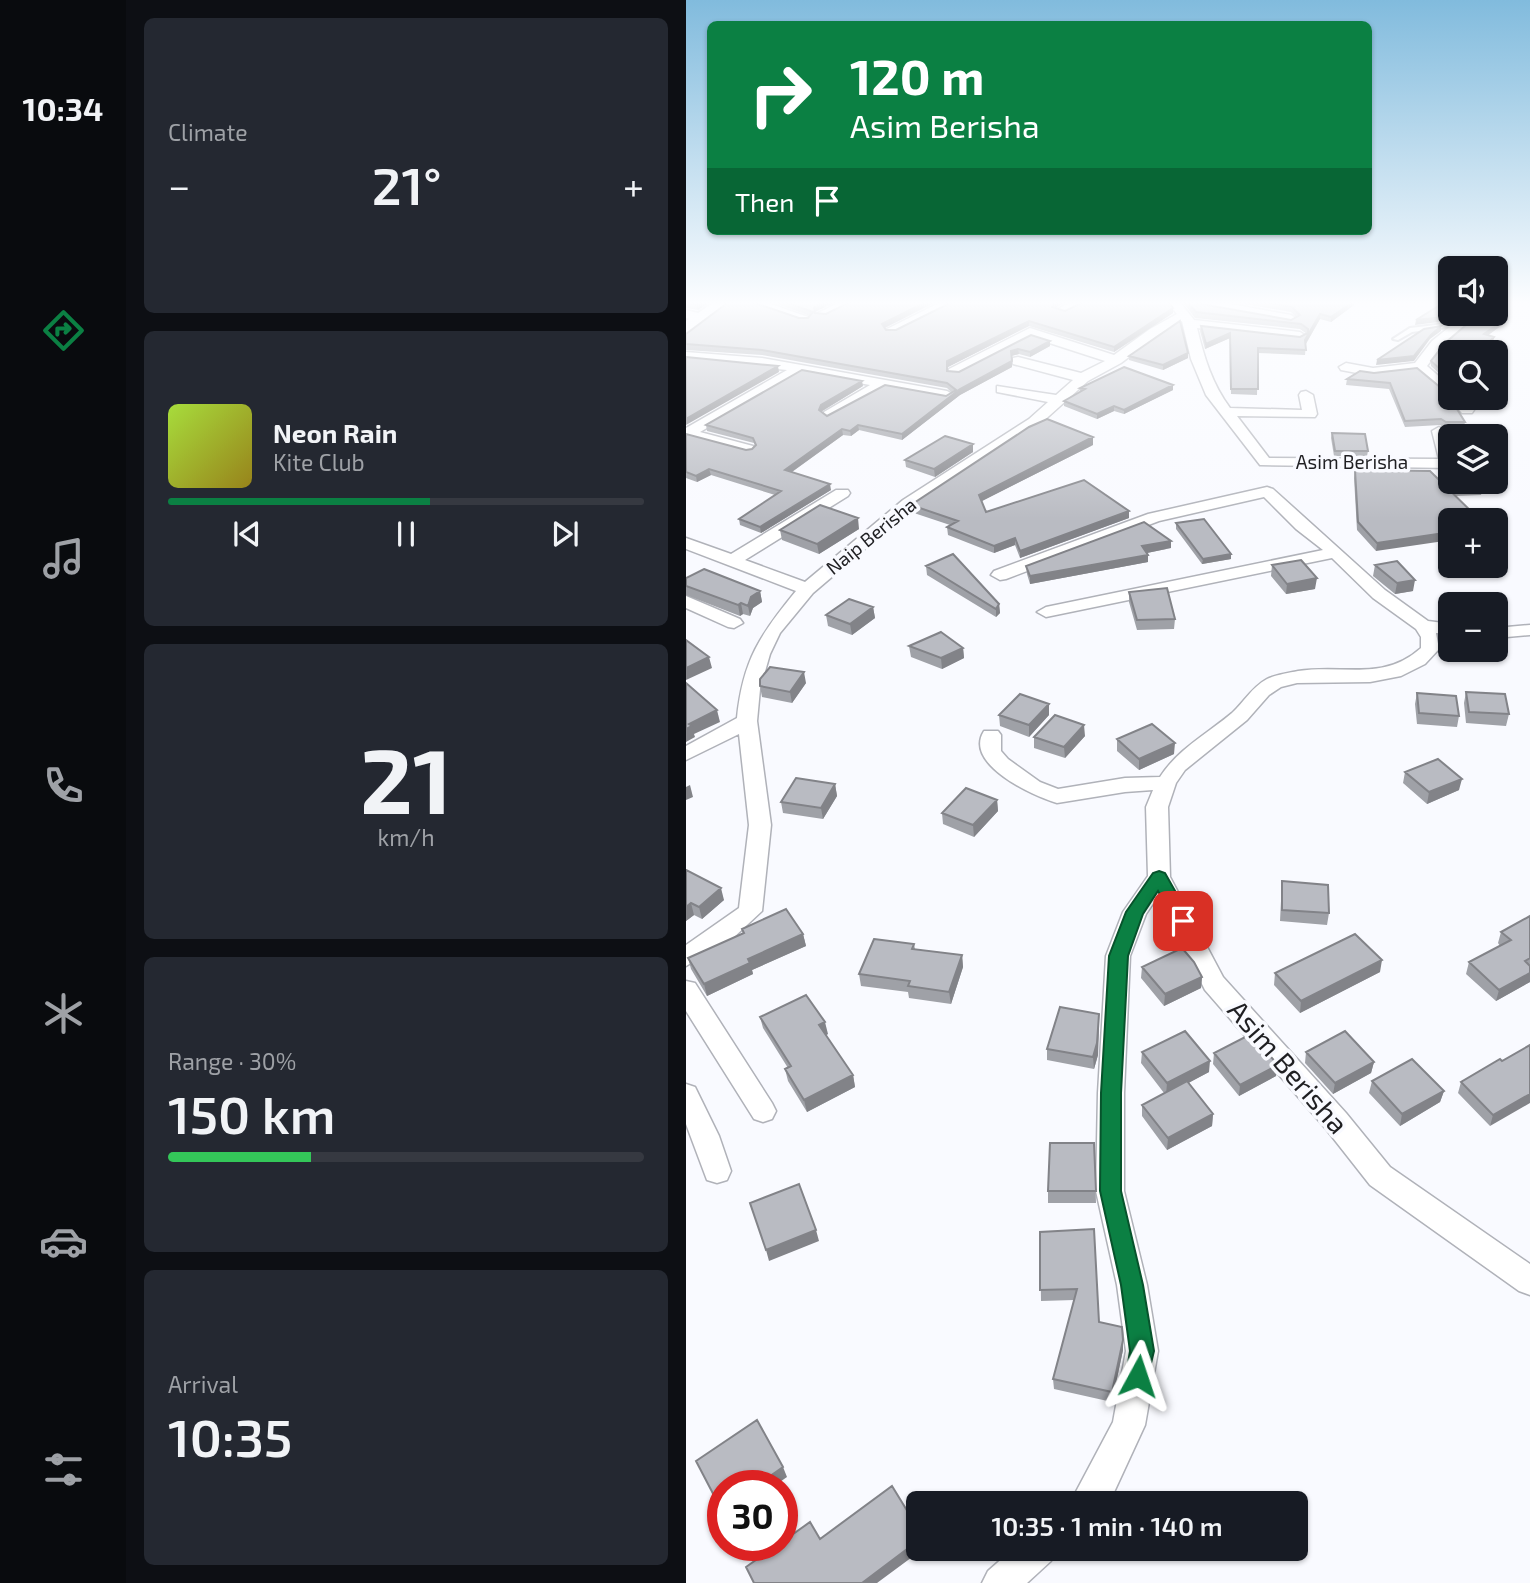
<!DOCTYPE html>
<meta charset="utf-8">
<style>
body{margin:0;font-family:"Exo 2",sans-serif;background:#242831;color:#f1f3f6;height:100vh;display:flex;flex-direction:column;font-size:26px;white-space:nowrap}
*{box-sizing:border-box;margin:0}
p{font-size:23px;color:#9ea1a6}
.icon{flex:none;width:38px;height:38px;fill:none;stroke:currentColor;stroke-width:2;stroke-linecap:round;stroke-linejoin:round}
.map{position:relative;flex:1;overflow:hidden}
.details{display:flex;flex-direction:column;gap:18px;padding:18px;background:#0d0f14;width:560px}
.details>*{flex:none}
.banner{position:absolute;left:21px;top:21px;width:665px;height:214px;border-radius:10px;box-shadow:0 2px 5px #0004;background:#0b8043;color:#fff;overflow:hidden}
.buttons{position:absolute;left:752px;top:256px;display:grid;gap:14px}
.buttons a{display:grid;place-items:center;width:70px;height:70px;border-radius:10px;background:#171b24;box-shadow:0 2px 5px #0004;font-size:35px}
.speed{position:absolute;left:21px;top:1470px;display:flex;gap:14px;font-size:35px;font-weight:700;text-align:center}
.speed>*{display:grid;place-content:center;width:91px;height:91px;border-radius:50%;background:#171b24;box-shadow:0 2px 5px #0004;line-height:1}
.speed .limit{border:10px solid #d22;background:#fff;color:#111}
.pin{position:absolute;display:grid;place-items:center;width:60px;height:60px;color:#fff;margin:-30px;border-radius:14px;box-shadow:0 4px 10px #0006}
.me{position:absolute;width:77px;margin:-38px;rotate:5deg;stroke-linejoin:round;filter:drop-shadow(0 0 5px #0008)}
.turn{display:flex;align-items:center;gap:24px;height:147px;padding:0 28px;font-size:32px}
.turn .icon{width:91px;height:91px;stroke-width:2.5}
.turn b{display:block;font-size:49px;line-height:60px}
.then{display:flex;align-items:center;height:66px;padding:0 28px;background:#0003;gap:14px;font-size:26px}
.big{font-size:52px;font-weight:600;line-height:1.1}
.details .tile{flex:1;display:flex;flex-direction:column;justify-content:center;gap:10px;min-width:0;padding:0 24px;border-radius:10px;background:#242831}
.details .dial{align-items:center;gap:0}
.dial b{font-size:91px;line-height:1}
.song{display:flex;align-items:center;gap:21px}
.cover{width:84px;height:84px;border-radius:10px;background:linear-gradient(135deg,hsl(80 70% 55%),hsl(50 70% 35%))}
.played{height:7px;border-radius:4px;background:linear-gradient(90deg,#0b8043 55%,#363941 55%)}
.keys{display:flex;justify-content:space-around;direction:ltr}
.heat{display:flex;justify-content:space-between;align-items:center;font-size:38px;direction:ltr}
.charge{height:10px;border-radius:5px;background:linear-gradient(90deg,#34c759 30%,#363941 0)}
.trip{position:absolute;left:220px;top:1491px;width:402px;height:70px;border-radius:10px;background:#171b24;box-shadow:0 2px 5px #0004;font-weight:600;line-height:70px;text-align:center}
main{display:flex;flex:1;min-height:0}
.tab-bar{display:flex;flex-direction:column;width:126px;justify-content:space-around;align-items:center;background:#090b0e;color:#9ea1a6}
.tab-bar .icon{width:49px;height:49px}
.tab-bar .on{color:#0b8043}
.tab-bar b{font-size:32px;color:#f1f3f6}
.map>svg:first-child{display:block}
.lines{fill:none;stroke-linecap:round;stroke-linejoin:round}
.lane-casing{stroke:#b0b2b9;stroke-width:4}
.street-casing{stroke:#b0b2b9;stroke-width:3}
.secondary-casing{stroke:#b0b2b9;stroke-width:4}
.lane{fill:#fff;fill-rule:evenodd}
.street{fill:#fff;fill-rule:evenodd}
.secondary{fill:#fff;fill-rule:evenodd}
.wall{fill:#9fa1a7}
.shaded-wall{fill:#828388}
.building{fill:#b9bbc2;stroke:#828388;stroke-width:2}
.route{fill:#0b8043;stroke:#07532c;stroke-width:2}
.labels{text-anchor:middle;stroke-width:7;stroke-linejoin:round;paint-order:stroke}
.far-street-label{font-size:19px;fill:#1f1f22;stroke:#f9faff}
.near-street-label{font-size:28px;fill:#1f1f22;stroke:#f9faff}
</style>
<main>
<nav class="tab-bar">
<b>10:34</b>
<svg class="icon on" aria-label="directions" viewBox="0 0 24 24"><path d="M12 3l9 9-9 9-9-9zM9 14v-3h6M13 9l2 2-2 2"/></svg>
<svg class="icon" aria-label="music" viewBox="0 0 24 24"><path d="M9 18V5l10-2v13"/><circle cx="6" cy="18" r="3"/><circle cx="16" cy="16" r="3"/></svg>
<svg class="icon" aria-label="phone" viewBox="0 0 24 24"><path d="M5 4h4l2 5-3 2q2 4 5 5l2-3 5 2v4C11 20 4 13 5 4z"/></svg>
<svg class="icon" aria-label="climate" viewBox="0 0 24 24"><path d="M12 3v18M4 7l16 10M4 17L20 7"/></svg>
<svg class="icon" aria-label="car" viewBox="0 0 24 24"><path d="M5 17H2v-5l4-1 3-4h7l3 4 3 1v5h-3M9 17h6M6 11h13"/><circle cx="7" cy="17" r="2"/><circle cx="17" cy="17" r="2"/></svg>
<svg class="icon" aria-label="filters" viewBox="0 0 24 24"><path d="M4 7h16M4 17h16"/><circle cx="9" cy="7" r="2"/><circle cx="15" cy="17" r="2"/></svg>
</nav>
<section class="details">
<div class="tile"><p>Climate</p>
<div class="heat"><a>−</a><b class="big">21°</b><a>+</a></div>
</div>
<div class="tile">
<div class="song"><i class="cover"></i><div><b>Neon Rain</b><p>Kite Club</p></div></div>
<div class="played"></div>
<div class="keys"><svg class="icon" aria-label="previous" viewBox="0 0 24 24"><path d="M18 5L8 12l10 7zM5 5v14"/></svg><svg class="icon" aria-label="pause" viewBox="0 0 24 24"><path d="M8 5v14M16 5v14"/></svg><svg class="icon" aria-label="next" viewBox="0 0 24 24"><path d="M6 5l10 7-10 7zM19 5v14"/></svg></div>
</div>
<div class="tile dial"><b>21</b><p>km/h</p></div>
<div class="tile"><p>Range · 30%</p><b class="big">150 km</b><div class="charge"></div></div>
<div class="tile"><p>Arrival</p><b class="big">10:35</b></div>
</section>
<div class="map">
<svg width="844" height="1583" viewBox="0 0 844 1583">
<rect width="100%" height="100%" fill="#f9faff"/>
<g class="lines">
<g class="lane-casing">
<path id="lane" d="M775,322L778,324L777,325L726,332L712,340L707,339L724,328Z"/>
</g>
<g class="street-casing">
<path id="street" d="M58,301H76L125,318L123,321H115Z
M156,301H172L140,317H132L130,314Z
M257,301H272L209,333H201L199,330Z
M387,301H403L378,314L368,311Z
M481,301H493L508,320L614,332L620,336L614,340L511,328C518,357 526,384 544,408L616,410L613,395L615,392L620,391L627,395L631,414L629,417L551,416L583,458L753,459L746,431L753,427L760,431L765,447V468L574,465L520,395L505,359L496,321L472,335L435,363L402,381L353,425L229,506L127,593L94,633L84,654L74,689L71,721L85,825L76,911L47,938L0,966V945L53,908L63,825L53,734L0,760V746L51,718C57,660 74,635 110,591L0,549V538L45,554L150,490H162L164,493L162,496L59,560L119,582L217,500L343,419L362,402L311,392V386L370,395L387,380L327,364V358L332,357L395,373L419,361L345,337L273,375H263V369L344,328L428,355L464,329L491,314Z
M504,301H528L605,315L611,319L605,323L510,305Z
M0,310L20,315L22,318L16,322L0,318Z
M781,313H795L756,346L741,366L765,387V397H777L788,410L786,413H776L762,397L731,371L687,376L655,370L653,367L660,363L687,368L729,363L746,341Z
M0,352L76,358L261,391L268,395L261,399L199,388L143,419L136,415L138,412L184,385L116,373L14,432L67,446L69,449L67,452L62,453L0,437V428L101,370L0,360Z
M581,487L587,489L699,590L742,621L765,624V634L750,633L753,649L739,664L715,676L684,682L611,683L595,687L583,695L561,720L499,770L490,783L482,807L484,877L537,977L660,1113L704,1167L844,1264V1295L833,1291L684,1185L640,1129L519,990L472,896L460,914L444,956L438,1093V1191L461,1285L472,1351L459,1425L423,1503H384L427,1422L440,1351L431,1285L410,1191L412,1093L420,956L437,912L462,876L460,807L467,790L439,792L371,803C347,796 277,764 298,731H312L315,735V751L322,759L354,782L372,789L439,778L474,777C492,749 521,734 546,713C558,702 566,687 581,679C589,675 602,673 612,671C657,664 697,682 735,648V637L730,629L687,598L646,558L360,617L351,612L360,607L637,550L610,529L578,497L473,521L320,579L314,580L305,575L308,571L462,514Z
M0,596L54,619L57,623L48,628L42,627L0,608Z
M844,625V635L810,638V628Z
M0,981L9,983L86,1103L90,1111L86,1119L77,1122L68,1119L0,1011Z
M0,1084L9,1087L33,1136L45,1171L41,1180L31,1183L21,1180L0,1124Z
M327,1549H370L365,1561L341,1583H296L302,1571Z"/>
</g>
<g class="secondary-casing">
<path id="secondary" d="M30,301H48L6,333L0,334V321Z"/>
</g>
<use href="#lane" class="lane"/>
<use href="#street" class="street"/>
<use href="#secondary" class="secondary"/>
</g>
<path class="wall" d="M0,301H26L12,310L0,308Z
M83,301H151L129,312V313L140,314L166,301H252L199,328L200,330H210L368,308L379,311L487,308V313L428,352L343,326L262,367V372H273L345,335L364,341V346L344,357L333,354L325,356L326,367L274,395L216,440L173,430L165,436L157,435L106,472L145,490L75,533L54,525L53,519L89,495L25,475L11,482L0,478V434L60,450L66,449L69,446L68,443L21,431L20,425L177,386L135,412L141,416L260,396L266,393L261,388L76,355L0,350V334L7,330L113,318H122L124,316Z
M496,301H507L510,303L605,320L610,317L605,312L541,301H668V305L645,322L634,319L620,344L619,355L572,353L571,395L545,394L544,338L519,349L514,331L515,326L614,337L621,334L614,329L509,318Z
M816,325L802,335L808,337L807,341L765,352V384L745,366V361Z
M502,353V358L477,370L443,360V356Z
M688,373L779,422L778,427L759,428L754,425L719,427L703,389L660,385L661,379Z
M487,385V390L438,414L428,411L411,419L378,406V401L394,392V388Z
M646,433L682,451L681,456H648L645,438Z
M287,444V452L249,477L220,467L219,460Z
M407,445L296,501L300,512L443,518L334,558L329,545L308,553L262,535L261,527L264,525L225,512V505Z
M669,470L769,495V481H794L797,488L795,495L769,496L690,551L671,530L668,478Z
M490,523L545,554V559L516,564L490,529Z
M173,529L133,554L96,540L94,530Z
M485,548L461,553L462,562L344,584L341,574L340,566Z
M586,565L629,589L600,594L585,576Z
M689,565L727,591L709,594L687,576Z
M240,566L313,604L314,613L310,617L241,575Z
M0,578L74,591L76,602L67,608L64,616L57,614L54,616L0,595Z
M443,592L489,619L488,629L451,630L443,602Z
M187,607L189,618L166,635L142,626L140,615Z
M223,646L277,648L278,658L256,669L225,657Z
M120,683L106,703L76,697L74,686Z
M780,692L823,714L820,726L780,723L778,703Z
M731,693L773,716L771,727L731,724L729,704Z
M313,715H363L343,737L314,726Z
M399,736L379,758L348,748V737Z
M431,739L488,754L453,770L431,751Z
M719,772L773,790L741,804L717,783Z
M149,784L151,796L137,819L97,813L95,802Z
M311,800L312,811L288,837L257,824L256,813Z
M0,870L38,900L16,919L8,915L0,921Z
M596,881L643,913L641,925L594,921Z
M844,916V982L810,1001L780,974L783,962L814,946L812,943L815,932Z
M56,929L117,934L120,946L66,970L67,974L21,996L5,969L2,958L57,933Z
M228,944L229,949L276,955L277,967L265,1004L223,998L222,992L175,986L173,974Z
M456,967L516,977L515,988L478,1006L455,978Z
M694,972L614,1013L588,985L589,973Z
M74,1017L142,1034L140,1035L167,1075L169,1087L121,1112L102,1081L99,1069L102,1068L77,1028Z
M413,1025L412,1055L408,1069L361,1060V1049Z
M844,1045L804,1126L772,1093L775,1082L816,1061Z
M456,1052L523,1072L502,1083L527,1114L526,1126L481,1150L456,1116V1105L478,1093L455,1063Z
M620,1052L688,1062L685,1073L647,1094L619,1063Z
M528,1053L592,1065L590,1076L553,1096L527,1064Z
M686,1081L758,1091L754,1102L714,1126L683,1093Z
M408,1143L410,1203H362V1191Z
M354,1232L413,1322L437,1350L426,1402L368,1389L367,1379L388,1300L355,1301Z"/>
<path class="shaded-wall" d="M17,301H26L12,310L10,305Z
M140,301H151L129,312L128,307Z
M242,301H252L196,329V324Z
M372,301H382L367,309L366,307L367,304Z
M668,301V305L645,322V317Z
M487,308V313L428,352V347Z
M772,313H775V314L768,320L729,325L730,320Z
M634,314V319L619,345V340Z
M343,321V326L262,367L261,377V361Z
M817,321L816,325L797,339L798,334Z
M755,326V331L744,339L728,361L690,365L691,360L745,335Z
M544,333V338L519,349L520,344Z
M808,337L807,341L797,352H793Z
M364,341V346L344,357V352Z
M332,349L333,354L325,356V351Z
M502,353V358L477,370V365Z
M326,361V367L274,395L216,440V434L274,389Z
M92,366L93,372L0,425V419Z
M176,381L177,386L136,411L133,416V410L135,405Z
M487,385V390L438,414V410Z
M428,406V411L411,419V414Z
M172,425L173,430L165,436L164,431Z
M156,429L157,435L100,476L99,470Z
M407,437V445L294,502L293,495Z
M287,444V452L249,477L248,469Z
M23,469L25,475L11,482L10,476Z
M144,484L145,490L75,533L74,527Z
M443,511V518L334,558V551Z
M172,518L173,529L133,554L131,544Z
M765,532V540L690,551L691,543Z
M329,538V545L308,553V546Z
M485,541V548L456,554V546Z
M545,554V559L516,564L517,559Z
M462,555V562L344,584V576Z
M631,578L629,589L600,594L601,584Z
M729,580L727,591L709,594L711,583Z
M74,591L76,602L67,608L64,616L62,606L65,597Z
M55,603L57,614L54,616L52,605Z
M313,604L314,613L310,617V609Z
M187,607L189,618L166,635L164,624Z
M277,648L278,658L256,669L255,658Z
M23,657L26,668L0,680V668Z
M118,672L120,683L106,703L104,692Z
M363,704V715L343,737V725Z
M31,710L34,722L8,734L9,737L0,742V729L3,724Z
M398,725L399,736L379,758L378,747Z
M489,743L488,754L453,770V759Z
M776,779L773,790L741,804L743,792Z
M149,784L151,796L137,819L135,808Z
M4,785L7,797L0,800V787Z
M311,800L312,811L288,837L287,825Z
M35,888L38,900L16,919L13,907Z
M5,903L8,915L0,921V907Z
M117,934L120,946L66,970L67,974L21,996L18,984L62,959Z
M276,955L277,967L265,1004L263,992Z
M696,960L694,972L614,1013L615,1001Z
M844,973V982L810,1001L813,990Z
M516,977L515,988L478,1006L479,994Z
M413,1014L412,1055L408,1069L407,1057Z
M139,1022L142,1034L136,1037L133,1025Z
M524,1061L523,1072L480,1095L481,1083Z
M688,1062L685,1073L647,1094L649,1083Z
M592,1065L590,1076L553,1096L554,1085Z
M167,1075L169,1087L121,1112L118,1100Z
M758,1091L754,1102L714,1126L716,1114Z
M844,1094V1103L804,1126L807,1115Z
M527,1114L526,1126L481,1150L482,1138Z
M130,1230L133,1241L83,1261L80,1250Z
M437,1340V1350L426,1402V1392Z
M97,1467L101,1477L88,1486H70Z
M233,1540V1549H237L191,1583H176Z"/>
<path class="building" d="M0,301H17L10,305L0,303Z
M44,301H63L113,318H122L127,312L96,301H140L128,307L129,313L140,314L166,301H242L196,324L200,330H210L268,301H372L367,304L366,307L379,311L399,301H482L487,308L428,347L343,321L261,361V371L273,372L345,335L364,341L344,352L332,349L325,351L326,361L274,389L216,434L172,425L164,431L156,429L99,470L144,484L74,527L53,519L95,491L23,469L10,476L0,472V434L60,450L66,449L70,445L67,438L20,425L116,370L176,381L135,405L133,410L141,416L199,385L260,396L270,390L261,383L76,350L0,344V334Z
M500,301H507L510,303L605,320L614,315L606,307L570,301H668L645,317L634,314L619,340L620,350L572,348V389H545L544,333L520,344L515,326L614,337L622,333V329L615,324L510,312Z
M754,305L765,307V313H772L769,316L730,320Z
M793,314L817,321L798,334L808,337L793,352H765V379L745,361L759,343Z
M494,321L502,353L477,365L443,356Z
M755,326L745,335L728,356L691,360L738,329Z
M0,357L92,366L0,419Z
M438,367L487,385L438,410L428,406L411,414L378,401L399,389L394,388Z
M731,368L761,393L779,422H760L755,419L719,421L704,383L661,379L674,371L688,373Z
M361,419L407,437L293,495L300,512L398,480L443,511L334,551L329,538L308,546L261,527L272,521L225,505L343,427Z
M646,433L679,434L682,451H649Z
M259,436L287,444L248,469L219,460Z
M669,470L744,471L794,520H765V532L691,543L672,522Z
M770,481H794L797,488H770Z
M134,505L172,518L131,544L94,530Z
M518,519L545,554L517,559L490,523Z
M458,522L485,541L456,546L462,555L344,576L340,566Z
M267,554L313,604L310,609L240,566Z
M615,560L631,578L601,584L586,565Z
M711,561L729,580L711,583L689,565Z
M18,569L74,591L65,597L62,606L55,603L52,605L0,586V578Z
M481,588L489,619L451,620L443,592Z
M163,599L187,607L164,624L140,615Z
M255,632L277,648L255,658L223,646Z
M0,640L23,657L0,668Z
M84,667L118,672L104,692L74,686V679Z
M0,683L31,710L3,724L6,726L0,729Z
M780,692L819,694L823,714L783,712Z
M731,693L770,696L773,716L733,713Z
M334,694L363,704L343,725L313,715Z
M369,715L398,725L378,747L348,737Z
M466,724L489,743L453,759L431,739Z
M752,759L776,779L743,792L719,772Z
M110,778L149,784L135,808L95,802Z
M280,788L311,800L287,825L256,813Z
M0,870L35,888L13,907L5,903L0,907Z
M596,881L642,885L643,913L596,910Z
M100,909L117,934L62,959L64,963L18,984L2,958L58,933L56,929Z
M844,916V958L839,961L844,966V973L813,990L783,962L825,940L815,932Z
M669,934L696,960L615,1001L589,973Z
M188,939L228,944L226,949L276,955L263,992L222,986L224,981L173,974Z
M496,948L508,962L516,977L479,994L456,967Z
M120,995L139,1022L133,1025L167,1075L118,1100L99,1069L105,1066L74,1017Z
M374,1007L413,1014L411,1043L407,1057L361,1049Z
M499,1031L524,1061L481,1083L456,1052Z
M659,1031L688,1062L649,1083L620,1052Z
M565,1034L592,1065L554,1085L528,1053Z
M844,1045V1094L807,1115L775,1082L814,1059L816,1061Z
M726,1059L758,1091L716,1114L686,1081Z
M501,1081L527,1114L482,1138L456,1105Z
M364,1143H408L410,1191H362Z
M113,1184L130,1230L80,1250L64,1203Z
M408,1229L413,1322L436,1327L437,1340L426,1392L367,1379L391,1289L354,1290V1232Z
M71,1420L97,1467L70,1486H37V1508L35,1509L10,1461Z
M206,1486L233,1530V1540L176,1583H68L60,1567L91,1545H96V1542L124,1522L134,1539Z"/>
<linearGradient id="sky" x2="0" y2="1"><stop stop-color="#81bbdd"/><stop offset="0.58" stop-color="#fcfdff"/><stop offset="1" stop-color="#fcfdff" stop-opacity="0"/></linearGradient>
<rect width="844" height="522" fill="url(#sky)"/>
<path class="route" d="M473,871L479,873L506,921L503,926H491L472,891L457,914L442,956L435,1093V1191L457,1285L468,1351L460,1384L452,1387L443,1384L440,1376L444,1351L435,1285L414,1191L415,1093L423,956L440,912L467,873Z"/>
<g class="labels">
<g class="far-street-label">
<text x="666" y="469">Asim Berisha</text>
<text transform="translate(185 536) rotate(-39)" y="7">Naip Berisha</text>
</g>
<g class="near-street-label">
<text transform="translate(602 1067) rotate(49)" y="10">Asim Berisha</text>
</g>
</g>
</svg>
<div class="buttons">
<a><svg class="icon" aria-label="sound" viewBox="0 0 24 24"><path d="M4 9h4l5-4v14l-5-4H4zM17 9q2 3 0 6"/></svg></a>
<a><svg class="icon" aria-label="search" viewBox="0 0 24 24"><circle cx="10" cy="10" r="6"/><path d="M15 15l6 6"/></svg></a>
<a><svg class="icon" aria-label="layers" viewBox="0 0 24 24"><path d="M12 4l9 5-9 5-9-5zM3 14l9 5 9-5"/></svg></a>
<a>+</a>
<a>−</a>
</div>
<div class="speed"><div class="limit">30</div></div>
<div class="pin" style="left:497px;top:921px;background:#d93025"><svg class="icon" aria-label="arrive" viewBox="0 0 24 24"><path d="M6 21V4h12l-3 4 3 4H6"/></svg></div>
<svg class="me" style="left:452px;top:1376px" viewBox="-20 -20 40 40"><path d="M0-17L14 15 0 8-14 15z" fill="#0b8043" stroke="#fff" stroke-width="4"/></svg>
<div class="trip">10:35 · 1 min · 140 m</div>
<div class="banner">
<div class="turn"><svg class="icon" aria-label="right" viewBox="0 0 24 24"><path d="M7 20v-9h11M14 6l5 5-5 5"/></svg><div><b>120 m</b>Asim Berisha</div></div>
<div class="then">Then<svg class="icon" aria-label="arrive" viewBox="0 0 24 24"><path d="M6 21V4h12l-3 4 3 4H6"/></svg></div>
</div>
</div>
</main>
